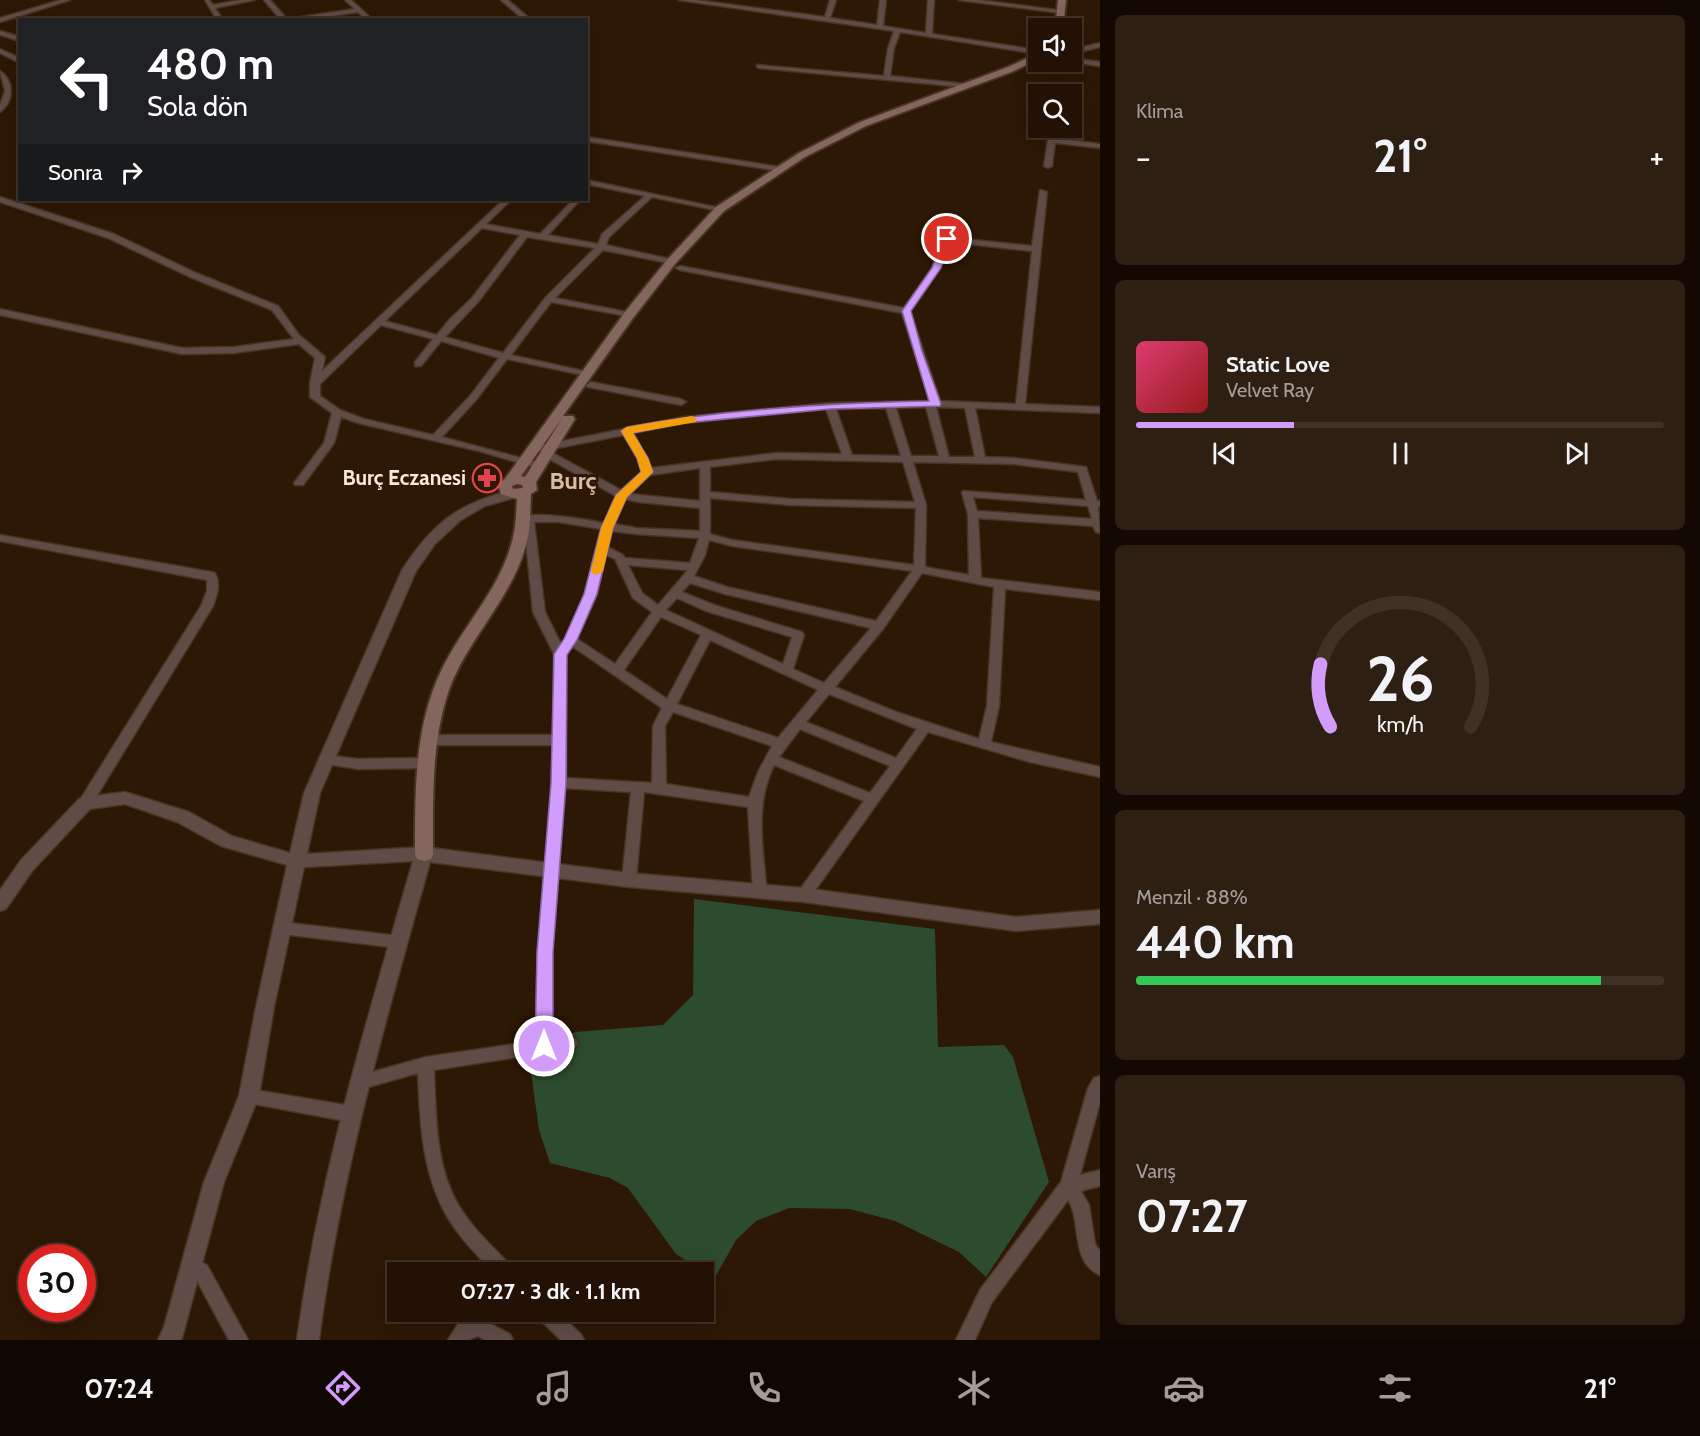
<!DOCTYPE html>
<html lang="tr">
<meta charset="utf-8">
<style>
body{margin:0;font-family:Cabin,sans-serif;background:#2e1f13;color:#f1f3f6;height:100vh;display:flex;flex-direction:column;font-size:22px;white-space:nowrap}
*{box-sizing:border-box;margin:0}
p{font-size:20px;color:#a29d9a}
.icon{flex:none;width:33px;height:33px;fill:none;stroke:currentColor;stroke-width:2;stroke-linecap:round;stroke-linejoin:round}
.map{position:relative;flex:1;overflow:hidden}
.side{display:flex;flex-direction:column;gap:15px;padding:15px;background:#130902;width:600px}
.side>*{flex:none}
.top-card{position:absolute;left:18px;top:18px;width:570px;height:183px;border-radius:0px;box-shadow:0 6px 24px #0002,0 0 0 2px #3f3126;background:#202124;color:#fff;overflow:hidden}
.tools{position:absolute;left:1028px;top:18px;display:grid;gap:12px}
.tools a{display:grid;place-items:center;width:54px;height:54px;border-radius:0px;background:#221104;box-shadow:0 6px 24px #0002,0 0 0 2px #3f3126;font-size:30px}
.speed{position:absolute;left:18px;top:1244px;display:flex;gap:12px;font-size:30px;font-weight:700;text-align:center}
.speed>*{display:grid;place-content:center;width:78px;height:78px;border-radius:50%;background:#221104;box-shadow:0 6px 24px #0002,0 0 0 2px #3f3126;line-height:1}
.speed .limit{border:9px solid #d22;background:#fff;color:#111}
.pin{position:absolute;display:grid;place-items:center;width:51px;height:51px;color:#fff;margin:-26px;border:3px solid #fff;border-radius:50%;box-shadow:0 2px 6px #0007}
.me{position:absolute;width:66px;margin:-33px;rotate:0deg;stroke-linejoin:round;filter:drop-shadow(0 0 4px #0008)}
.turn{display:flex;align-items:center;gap:21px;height:126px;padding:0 30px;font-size:27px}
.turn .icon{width:78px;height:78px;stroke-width:2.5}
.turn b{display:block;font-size:42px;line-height:51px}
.then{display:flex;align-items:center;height:57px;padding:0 30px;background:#0003;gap:12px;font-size:22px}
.big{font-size:45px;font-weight:800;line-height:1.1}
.side .widget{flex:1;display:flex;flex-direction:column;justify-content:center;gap:9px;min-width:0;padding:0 21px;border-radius:9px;background:#2e1f13}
.side .dial{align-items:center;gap:0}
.dial svg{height:156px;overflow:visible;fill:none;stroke:#3f3126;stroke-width:7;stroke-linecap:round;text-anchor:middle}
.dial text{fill:#f1f3f6;stroke:none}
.song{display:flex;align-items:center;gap:18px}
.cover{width:72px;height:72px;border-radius:9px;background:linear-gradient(135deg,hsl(340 70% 55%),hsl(0 70% 35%))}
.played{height:6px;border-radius:3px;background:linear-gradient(90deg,#d29cfd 30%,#3f3126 30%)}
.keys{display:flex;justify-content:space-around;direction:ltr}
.heat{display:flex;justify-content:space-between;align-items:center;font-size:33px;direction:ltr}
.charge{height:9px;border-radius:4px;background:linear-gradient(90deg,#34c759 88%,#3f3126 0)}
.trip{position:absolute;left:387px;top:1262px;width:327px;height:60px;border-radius:0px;background:#221104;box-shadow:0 6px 24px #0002,0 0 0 2px #3f3126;font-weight:800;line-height:60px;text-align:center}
.dock{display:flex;height:96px;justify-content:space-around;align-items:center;background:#0e0702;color:#a29d9a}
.dock .icon{width:42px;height:42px}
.dock .current{color:#d29cfd}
.dock b{font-size:27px;color:#f1f3f6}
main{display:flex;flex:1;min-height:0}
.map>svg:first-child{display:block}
.green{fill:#2d4b2e}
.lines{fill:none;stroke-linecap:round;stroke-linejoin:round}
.minor-casing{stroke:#493423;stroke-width:3}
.tertiary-casing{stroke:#493423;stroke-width:3}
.secondary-casing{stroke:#493423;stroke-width:4}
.minor{fill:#5f4c47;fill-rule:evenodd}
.tertiary{fill:#5f4c47;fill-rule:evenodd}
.secondary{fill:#84665e;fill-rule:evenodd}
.route{fill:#d29cfd;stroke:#8865a4;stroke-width:1.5}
.slow{fill:#f59e0b}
.labels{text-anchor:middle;stroke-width:6;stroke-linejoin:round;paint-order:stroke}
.poi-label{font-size:21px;font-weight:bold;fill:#f8e8dc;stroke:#2d1705;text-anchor:end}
.quarter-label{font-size:24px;font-weight:bold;fill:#dabca5;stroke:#2d1705}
</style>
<main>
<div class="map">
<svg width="1100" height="1340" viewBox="0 0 1100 1340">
<rect width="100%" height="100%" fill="#2d1705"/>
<path class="green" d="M694,899L935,929L938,1047L1004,1045L1013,1057L1049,1182L986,1277L959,1252L895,1221L850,1209L789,1208L756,1221L736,1240L713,1281L704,1272L676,1254L628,1188L610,1178L550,1163L539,1130L529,1058L575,1032L663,1025L693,995Z"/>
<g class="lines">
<g class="minor-casing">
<path id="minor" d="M61,0H70L0,22V18Z
M205,0H209L213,5L241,0H254L215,8L223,20H217Z
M264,0H270L287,19L355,9L345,0H351L373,20H366L358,12L305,20H281Z
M501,0H508L531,20H524Z
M679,0H695L825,17L830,0H836L830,18L877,25L880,0H886L883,26L926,33L928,0H934L932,34L1038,50V54L900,32L894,48L890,76L966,84L967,85L964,87L759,68L757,67V65L884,76L888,48L894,31Z
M959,0H978L1064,11L1061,13Z
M0,31L20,37V41L0,35Z
M1100,43V47L1071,54V50Z
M0,49L20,58V63L0,53Z
M1071,58L1100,62V66L1069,62Z
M0,71C15,81 14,102 0,112V105L5,91Z
M586,137L780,167L784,169L780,171L586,141Z
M1052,138L1100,144V148L1055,143L1052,166L1048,168L1044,166L1048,140Z
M591,181L724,209L720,211L652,197L609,237L606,245L674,260V264L603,250L555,298L632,313V317L551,302L511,355L588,372V376L507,359L476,400L442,437L544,464L545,466L540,469L479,451L358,423L341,417L334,443L303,485H295L294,483L324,443L332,413L310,397V383L315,358L299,344L234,353L182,354L0,315V309L182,348L234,347L294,339L272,310L190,277L108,238L0,202V197L114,234L196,273L278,306L299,335L325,357L322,371L503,200H511L486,224L540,234L573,200H580L548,235L598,244L602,234L645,196L591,185ZM482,228L520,235L472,298L450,319L437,335L385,321ZM527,237L595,248L546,297L503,353L445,337L478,302ZM381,325L433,339L415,362V366H421L441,341L499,358L470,396L433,435L364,419L340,410L320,396V384Z
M1040,190L1047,192L1025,404L1100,407V413L975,408L985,457L1014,458L1086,467L1097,501H1100V507H1098L1100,533L1096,532L1093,526L978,518L981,578L1100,592V600L1005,589L999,706L991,742L1100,767V777L1030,762L928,732L809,899L804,901L799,899L797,895L799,891L864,801L774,765C754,806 763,849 767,892L765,896L760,898L755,896L753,892L748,807L644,792L636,880L634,884L629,886L624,884L622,880L631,792L565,788L552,952V1039L570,1036L575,1038L578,1043L575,1048L434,1070C436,1115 435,1166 459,1206C473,1229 493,1247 511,1266L514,1272H493C477,1255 460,1238 448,1218C422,1174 420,1123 418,1073L358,1090L352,1088L350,1083L352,1078L358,1076L426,1057L536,1041L538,952L552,783L553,745H430L426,743L424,740L426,737L430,735H553L554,654L533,612L524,522L518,519C530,509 587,520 604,523L616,496L542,455V451L533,453L528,450L533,447L684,417L830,403L930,401L902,313L680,270L676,268L680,266L904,308L932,268L944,237L1032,246ZM950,242L1032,251L1016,404L940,401L910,311L940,268ZM926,407L939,456H911L896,408ZM936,407L965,408L975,457H949ZM886,408L901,456L852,455L836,409ZM826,409L842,454L776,453L651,468L633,433L684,423ZM624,435L637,458L642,471L621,490L547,450ZM776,459L903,462L915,502L790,499L710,492V467ZM913,462L1014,464L1078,472L1086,500L963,491L962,493L968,514L969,575L925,567L926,505ZM700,468V501L630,494L650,475ZM973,497L1088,506L1092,519L977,511ZM710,498L790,505L916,508L914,565L732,540L710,534ZM625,499L639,502L700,508V531L636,528L614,524ZM534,522H559L601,529L585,594L566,639L561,644L545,612ZM612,531L636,534L699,538L690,563L625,558L623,555L608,547ZM709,540L732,546L912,571L876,621L727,587L694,576L705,555ZM606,555L615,559L633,598L652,612L615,664L577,639L597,594ZM628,565L687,570L683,576L658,605L642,593ZM922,573L994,587L987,706L979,739L896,712L835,687L883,629ZM690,583L725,594L871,628L824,683L793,669L804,635L802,632L714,605L682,592ZM677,598L706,611L792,637L783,664L666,610ZM661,617L701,635L667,699L624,670ZM710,640L818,690L778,738L677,704ZM572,646L662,708L653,726L652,783L566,778V655ZM829,694L917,729L896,758L806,722ZM673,712L772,746L758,772L749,797L666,784L665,726ZM800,729L890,766L870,793L779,757Z
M591,382L681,399L686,402L681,405L588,387L586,385Z
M0,535L211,572L215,573C221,585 217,594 213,606L90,807H80L78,803L201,606L207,591V580L0,541Z
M325,755L358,759L425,758L430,760L431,763L430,766L425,768L358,769L320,763L319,760L320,757Z
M282,922L399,936L404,938L406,942L404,946L399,948L282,934L277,932L275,928L277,924Z
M1100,1076V1102L1080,1175L1100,1170V1186L1081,1191L1089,1205L1095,1244L1100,1251V1275C1070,1262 1082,1222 1068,1200L992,1302L975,1340H956L980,1290L1061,1182L1088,1088L1094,1078Z
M249,1089L351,1106L357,1109L359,1114L357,1119L351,1122L249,1103L243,1101L241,1096L243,1091Z
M191,1257L207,1265L248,1340H229L195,1277L185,1272L182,1266L185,1260Z
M534,1311H556L581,1334L584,1340H561L537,1317Z
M479,1318L510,1334L513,1340H485L478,1336L468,1340H448L458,1324Z"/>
</g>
<g class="tertiary-casing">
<path id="tertiary" d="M512,490L518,494L517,497L485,506L461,520L435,544L416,571L320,793L307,854L424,847L629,873L804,888L1016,917L1100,910V924L1016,931L804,902L629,887L430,862C386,1020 340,1176 319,1340H297C319,1176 367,1020 413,861L304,867L274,1007L259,1096L224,1182L182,1338L181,1340H158L164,1327L204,1182L239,1096L256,1007L287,865L221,846L177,822L125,804L90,809L33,870L6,909L0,911V890L21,860L79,799L85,797L125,792L189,812L232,836L290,853L304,793L402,570C433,523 457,504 512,490Z"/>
</g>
<g class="secondary-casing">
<path id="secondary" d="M1058,0H1066L1063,28H1055Z
M1038,53V59L1014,71L866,126L805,157L724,211L675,264L633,318L563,416H573L575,419L536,482L537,490L531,494C530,511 531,528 526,545C512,598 468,638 449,690C431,742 433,800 433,854L431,859L424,861L417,859L415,854C415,792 414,726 442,669C463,626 498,591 511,545C516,530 516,514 517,499L501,494L498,484L505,479L625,312L667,260L716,207L799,153L860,122L1008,67ZM563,417L525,477L521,476ZM517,484L522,485L523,488L513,489L512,486Z"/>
</g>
<use href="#minor" class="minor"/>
<use href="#tertiary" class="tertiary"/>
<use href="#secondary" class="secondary"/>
</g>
<path class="route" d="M944,237L952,239L941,268L911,311L922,351L941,404L940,406L830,409L684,423L633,433L648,458L653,472L627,497L613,528L597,594L577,640L567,655L566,783L553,952V1046L550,1052L544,1054L538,1052L535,1046L537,952L551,783L554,654L564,639L584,594L601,528L616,495L641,472L637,458L621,431L627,427C727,409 828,403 929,401L902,311L932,268Z"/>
<path class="slow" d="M692,416L697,419L696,422L633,433L648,458L653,472L627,497L613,528L603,571L597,575L593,574L591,571L601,528L616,495L641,472L637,458L621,431L627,427Z"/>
<defs>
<g id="pharmacy-ring" transform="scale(1.5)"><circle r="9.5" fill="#2d1705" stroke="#e0444e" stroke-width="1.5"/><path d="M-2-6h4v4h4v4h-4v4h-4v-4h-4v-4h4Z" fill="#e0444e"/></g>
</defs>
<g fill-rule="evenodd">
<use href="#pharmacy-ring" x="487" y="478"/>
</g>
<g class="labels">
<g class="poi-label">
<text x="466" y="485">Burç Eczanesi</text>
</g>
<g class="quarter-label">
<text x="573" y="489">Burç</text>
</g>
</g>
</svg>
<div class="tools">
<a><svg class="icon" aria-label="sound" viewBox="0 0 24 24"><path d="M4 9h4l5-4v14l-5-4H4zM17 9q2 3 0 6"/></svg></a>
<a><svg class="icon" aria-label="search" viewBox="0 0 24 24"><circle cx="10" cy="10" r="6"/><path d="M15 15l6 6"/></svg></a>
</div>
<div class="speed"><div class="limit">30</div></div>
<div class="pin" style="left:947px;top:239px;background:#d93025"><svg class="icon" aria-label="arrive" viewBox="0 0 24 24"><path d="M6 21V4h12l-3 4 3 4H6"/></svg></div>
<svg class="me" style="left:544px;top:1046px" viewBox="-20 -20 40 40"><circle r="17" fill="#d29cfd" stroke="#fff" stroke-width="3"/><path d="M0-11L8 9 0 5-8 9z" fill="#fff"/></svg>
<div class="trip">07:27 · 3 dk · 1.1 km</div>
<div class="top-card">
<div class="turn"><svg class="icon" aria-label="left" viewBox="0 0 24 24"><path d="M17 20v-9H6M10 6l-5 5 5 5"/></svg><div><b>480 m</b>Sola dön</div></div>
<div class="then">Sonra<svg class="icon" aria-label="right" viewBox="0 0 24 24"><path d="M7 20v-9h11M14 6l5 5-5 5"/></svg></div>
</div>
</div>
<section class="side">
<div class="widget"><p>Klima</p>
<div class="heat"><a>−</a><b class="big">21°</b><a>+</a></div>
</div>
<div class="widget">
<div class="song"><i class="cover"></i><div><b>Static Love</b><p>Velvet Ray</p></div></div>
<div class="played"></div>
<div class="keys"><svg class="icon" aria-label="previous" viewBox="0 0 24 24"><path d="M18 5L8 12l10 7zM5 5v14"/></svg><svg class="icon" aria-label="pause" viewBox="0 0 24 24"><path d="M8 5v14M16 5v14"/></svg><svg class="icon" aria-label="next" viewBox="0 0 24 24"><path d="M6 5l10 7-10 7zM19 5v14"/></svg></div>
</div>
<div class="widget dial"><svg viewBox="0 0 100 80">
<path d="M14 69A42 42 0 1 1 86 69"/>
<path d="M14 69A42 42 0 0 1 9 37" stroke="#d29cfd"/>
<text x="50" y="56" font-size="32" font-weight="700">26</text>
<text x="50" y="72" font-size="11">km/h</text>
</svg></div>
<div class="widget"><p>Menzil · 88%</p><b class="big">440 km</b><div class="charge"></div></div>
<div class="widget"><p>Varış</p><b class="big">07:27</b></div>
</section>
</main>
<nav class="dock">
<b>07:24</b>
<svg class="icon current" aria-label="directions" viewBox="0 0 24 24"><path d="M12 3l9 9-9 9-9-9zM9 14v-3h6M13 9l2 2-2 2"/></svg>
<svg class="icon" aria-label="music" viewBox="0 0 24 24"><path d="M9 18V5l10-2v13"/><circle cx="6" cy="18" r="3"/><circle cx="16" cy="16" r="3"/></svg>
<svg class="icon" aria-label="phone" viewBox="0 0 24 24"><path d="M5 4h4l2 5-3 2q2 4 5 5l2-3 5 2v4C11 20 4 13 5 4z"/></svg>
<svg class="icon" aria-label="climate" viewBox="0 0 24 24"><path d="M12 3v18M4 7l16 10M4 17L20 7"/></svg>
<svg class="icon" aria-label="car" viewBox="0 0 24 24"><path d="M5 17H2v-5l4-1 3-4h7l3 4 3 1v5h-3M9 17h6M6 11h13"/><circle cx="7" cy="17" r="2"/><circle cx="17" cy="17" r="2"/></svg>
<svg class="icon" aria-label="filters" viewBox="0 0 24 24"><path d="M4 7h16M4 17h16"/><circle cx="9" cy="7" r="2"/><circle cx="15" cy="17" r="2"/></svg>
<b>21°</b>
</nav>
